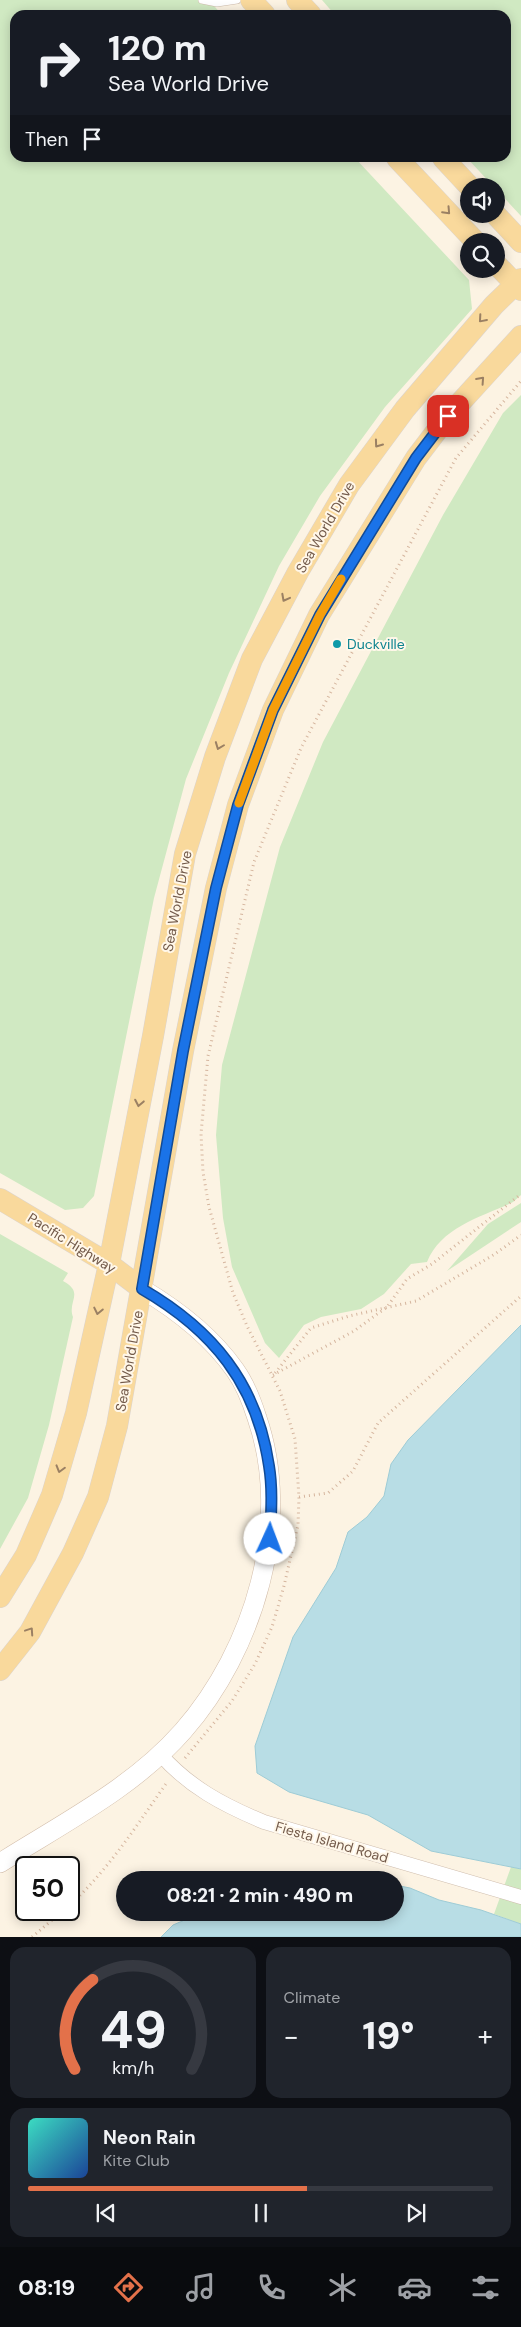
<!DOCTYPE html>
<meta charset="utf-8">
<style>
body{margin:0;font-family:"DM Sans",sans-serif;background:#20242c;color:#f1f3f6;height:100vh;display:flex;flex-direction:column;font-size:19px;white-space:nowrap}
*{box-sizing:border-box;margin:0}
p{font-size:16px;color:#9ea1a6}
.icon{flex:none;width:28px;height:28px;fill:none;stroke:currentColor;stroke-width:2;stroke-linecap:round;stroke-linejoin:round}
.map{position:relative;height:1937px;overflow:hidden}
.side{display:flex;flex-direction:column;gap:10px;padding:10px;background:#0d0f14;flex:1}
.side>*{flex:none}
.banner{position:absolute;left:10px;top:10px;width:501px;height:152px;border-radius:15px;box-shadow:0 2px 12px #0003;background:#171b24;color:#f1f3f6;overflow:hidden}
.controls{position:absolute;left:460px;top:178px;display:grid;gap:10px}
.controls a{display:grid;place-items:center;width:45px;height:45px;border-radius:50%;background:#171b24;box-shadow:0 2px 12px #0003;font-size:25px}
.speed{position:absolute;left:15px;top:1856px;display:flex;gap:10px;font-size:25px;font-weight:700;text-align:center}
.speed>*{display:grid;place-content:center;width:65px;height:65px;border-radius:50%;background:#171b24;box-shadow:0 2px 12px #0003;line-height:1}
.speed .limit{border:2px solid #111;border-radius:8px;background:#fff;color:#111}
.pin{position:absolute;display:grid;place-items:center;width:42px;height:42px;color:#fff;margin:-21px;border-radius:10px;box-shadow:0 2px 8px #0006}
.me{position:absolute;width:55px;margin:-28px;rotate:2deg;stroke-linejoin:round;filter:drop-shadow(0 0 4px #0008)}
.turn{display:flex;align-items:center;gap:18px;height:105px;padding:0 15px;font-size:22px}
.turn .icon{width:65px;height:65px;stroke-width:2.5}
.turn b{display:block;font-size:35px;line-height:42px}
.then{display:flex;align-items:center;height:48px;padding:0 15px;background:#0003;gap:10px;font-size:19px}
.big{font-size:38px;font-weight:800;line-height:1.1}
.side .card{flex:1;display:flex;flex-direction:column;justify-content:center;gap:8px;min-width:0;padding:0 18px;border-radius:15px;background:#20242c}
.side .dial{align-items:center;gap:0}
.dial svg{height:130px;overflow:visible;fill:none;stroke:#363941;stroke-width:7;stroke-linecap:round;text-anchor:middle}
.dial text{fill:#f1f3f6;stroke:none}
.song{display:flex;align-items:center;gap:15px}
.cover{width:60px;height:60px;border-radius:8px;background:linear-gradient(135deg,hsl(170 70% 55%),hsl(220 70% 35%))}
.played{height:5px;border-radius:2px;background:linear-gradient(90deg,#e3714a 60%,#363941 60%)}
.keys{display:flex;justify-content:space-around;direction:ltr}
.heat{display:flex;justify-content:space-between;align-items:center;font-size:28px;direction:ltr}
.side .tiles{flex:1;display:grid;gap:10px;grid-template-columns:1fr 1fr}
.card:last-child{grid-column:span 2}
.trip{position:absolute;left:116px;top:1871px;width:288px;height:50px;border-radius:25px;background:#171b24;box-shadow:0 2px 12px #0003;font-weight:800;line-height:50px;text-align:center}
.dock{display:flex;height:80px;justify-content:space-around;align-items:center;background:#090b0e;color:#9ea1a6}
.dock .icon{width:35px;height:35px}
.dock .active{color:#e3714a}
.dock b{font-size:22px;color:#f1f3f6}
.map>svg:first-child{display:block}
.green{fill:#d0e9c2}
.water{fill:#b8dde5;stroke:#9eccd6}
.lines{fill:none;stroke-linecap:round;stroke-linejoin:round}
.lane-casing{stroke:#cfbdad;stroke-width:8}
.street-casing{stroke:#cfbdad;stroke-width:15}
.secondary-casing{stroke:#d2bdaa;stroke-width:20}
.primary-casing{stroke:#dbd4d0;stroke-width:22}
.path{stroke:#d5b59e;stroke-width:3;stroke-dasharray:1 4;stroke-linecap:butt}
.lane{stroke:#fff;stroke-width:7}
.street{stroke:#fff;stroke-width:14}
.secondary{stroke:#fff;stroke-width:19}
.primary{stroke:#f9d99c;stroke-width:21}
.oneway{stroke:#9b8063}
.route-casing{stroke:#114b97;stroke-width:12}
.route{stroke:#1a73e8;stroke-width:9}
.slow{stroke:#f59e0b;stroke-width:9}
.culture-dot{fill:#0f9aa8;stroke:#fff7e9;stroke-width:2}
.labels{text-anchor:middle;stroke-width:4;stroke-linejoin:round;paint-order:stroke}
.street-label{font-size:14px;fill:#735a4a;stroke:#fff7e9}
.culture-label{font-size:14px;fill:#0d838f;stroke:#fff7e9;text-anchor:start}
</style>
<div class="map">
<svg width="521" height="1937" viewBox="0 0 521 1937">
<rect width="100%" height="100%" fill="#fcf3e3"/>
<path class="green" d="M0,0H209L222,15H15V158H355L469,280L472,309L385,407L320,496L279,566L229,673L186,779L154,898L94,1196L83,1208L65,1210L0,1173Z
M322,0H521V216L496,189V186H493L467,158H506V15H335Z
M521,395V1195L513,1202C481,1217 441,1227 427,1262L411,1264L384,1294L361,1309L321,1317L304,1325L279,1358L265,1343L232,1267L223,1218L216,1135L222,1065L280,847L323,742L443,515L503,413Z
M521,1203V1222L447,1271L488,1224Z
M0,1234L68,1273L63,1281C85,1293 67,1301 73,1317L49,1425L28,1498L0,1549Z
M511,1867L521,1869V1924L494,1914Z"/>
<path class="water" d="M521,1325V1869L431,1851L368,1815L289,1792L257,1773L255,1746L293,1637L336,1568L348,1532L367,1517L384,1496L391,1464L408,1440Z
M341,1872L375,1880H304Z
M395,1885L410,1888L439,1900L481,1910L521,1924V1937H161L173,1925L201,1913L395,1912Z"/>
<g class="lines">
<g class="lane-casing">
<path id="lane" d="M202,0L217,3L237,0"/>
</g>
<g class="street-casing">
<path id="street" d="M160,1754C189,1787 223,1805 264,1822L521,1897"/>
</g>
<g class="secondary-casing">
<path id="secondary" d="M0,1863C63,1823 133,1788 183,1731C254,1650 293,1522 257,1418C252,1402 245,1384 235,1370C211,1336 179,1311 142,1289"/>
</g>
<g class="primary-casing">
<path id="primary" d="M251,0L265,15
M297,0L311,15
M397,158L475,241
M443,158L469,186
M495,214L521,242
M496,264L521,290
M0,1199L109,1264L142,1289
M0,1597L26,1555L52,1495L76,1413L109,1264L153,1036L185,854L215,757L252,659L298,572L349,485L405,409L494,305L521,279
M0,1670L30,1632L73,1553L98,1497L117,1426L183,1051L216,888L238,805L273,710L319,615L416,458L448,416L521,336"/>
</g>
<path class="path" d="M275,1373L311,1328L349,1316L416,1301L495,1254L521,1235
M273,1375L354,1331L387,1307L407,1279L432,1264L521,1194
M299,1497L328,1493L353,1471L378,1423L521,1296
M185,1758L232,1701L255,1664L272,1627L284,1586L298,1525L299,1497L295,1439L280,1391L247,1326L233,1293L209,1207L203,1172L201,1134L208,1056L254,862L301,748L456,458L521,381
M69,1906C110,1868 136,1826 168,1781
M32,1937L64,1910"/>
<use href="#lane" class="lane"/>
<use href="#street" class="street"/>
<use href="#secondary" class="secondary"/>
<use href="#primary" class="primary"/>
</g>
<defs><path id="oneway-chevron" d="M-2-3.5L2.5 0L-2 3.5" fill="none" stroke-width="1.6" stroke-linecap="round" stroke-linejoin="round" transform="scale(1.25)"/></defs>
<g class="oneway">
<use href="#oneway-chevron" transform="translate(447 211) rotate(47)"/>
<use href="#oneway-chevron" transform="translate(482 319) rotate(131)"/>
<use href="#oneway-chevron" transform="translate(481 380) rotate(-48)"/>
<use href="#oneway-chevron" transform="translate(378 444) rotate(126)"/>
<use href="#oneway-chevron" transform="translate(285 598) rotate(118)"/>
<use href="#oneway-chevron" transform="translate(219 746) rotate(111)"/>
<use href="#oneway-chevron" transform="translate(139 1103) rotate(101)"/>
<use href="#oneway-chevron" transform="translate(98 1311) rotate(102)"/>
<use href="#oneway-chevron" transform="translate(60 1469) rotate(106)"/>
<use href="#oneway-chevron" transform="translate(30 1631) rotate(-56)"/>
</g>
<g class="lines">
<g class="route-casing">
<path id="route" d="M270,1539C271,1515 273,1490 269,1466C257,1384 213,1330 142,1289L183,1051L216,888L238,805L273,710L320,615L416,458L448,416"/>
</g>
<use href="#route" class="route"/>
<path class="slow" d="M239,803L273,710L320,615L341,579"/>
</g>
<circle class="culture-dot" cx="337" cy="644" r="5"/>
<g class="labels">
<g class="street-label">
<text transform="translate(325 527) rotate(-60)" y="5">Sea World Drive</text>
<text transform="translate(177 901) rotate(-79)" y="5">Sea World Drive</text>
<text transform="translate(72 1243) rotate(32)" y="5">Pacific Highway</text>
<text transform="translate(129 1361) rotate(-80)" y="5">Sea World Drive</text>
<text transform="translate(332 1842) rotate(16)" y="5">Fiesta Island Road</text>
</g>
<g class="culture-label">
<text x="347" y="649">Duckville</text>
</g>
</g>
</svg>
<div class="controls">
<a><svg class="icon" aria-label="sound" viewBox="0 0 24 24"><path d="M4 9h4l5-4v14l-5-4H4zM17 9q2 3 0 6"/></svg></a>
<a><svg class="icon" aria-label="search" viewBox="0 0 24 24"><circle cx="10" cy="10" r="6"/><path d="M15 15l6 6"/></svg></a>
</div>
<div class="speed"><div class="limit">50</div></div>
<div class="pin" style="left:448px;top:416px;background:#d93025"><svg class="icon" aria-label="arrive" viewBox="0 0 24 24"><path d="M6 21V4h12l-3 4 3 4H6"/></svg></div>
<svg class="me" style="left:270px;top:1539px" viewBox="-20 -20 40 40"><circle r="19" fill="#fff"/><path d="M0-13L10 11 0 6-10 11z" fill="#1a73e8"/></svg>
<div class="trip">08:21 · 2 min · 490 m</div>
<div class="banner">
<div class="turn"><svg class="icon" aria-label="right" viewBox="0 0 24 24"><path d="M7 20v-9h11M14 6l5 5-5 5"/></svg><div><b>120 m</b>Sea World Drive</div></div>
<div class="then">Then<svg class="icon" aria-label="arrive" viewBox="0 0 24 24"><path d="M6 21V4h12l-3 4 3 4H6"/></svg></div>
</div>
</div>
<section class="side">
<div class="tiles">
<div class="card dial"><svg viewBox="0 0 100 80">
<path d="M14 69A42 42 0 1 1 86 69"/>
<path d="M14 69A42 42 0 0 1 25 14" stroke="#e3714a"/>
<text x="50" y="56" font-size="32" font-weight="700">49</text>
<text x="50" y="72" font-size="11">km/h</text>
</svg></div>
<div class="card"><p>Climate</p>
<div class="heat"><a>−</a><b class="big">19°</b><a>+</a></div>
</div>
<div class="card">
<div class="song"><i class="cover"></i><div><b>Neon Rain</b><p>Kite Club</p></div></div>
<div class="played"></div>
<div class="keys"><svg class="icon" aria-label="previous" viewBox="0 0 24 24"><path d="M18 5L8 12l10 7zM5 5v14"/></svg><svg class="icon" aria-label="pause" viewBox="0 0 24 24"><path d="M8 5v14M16 5v14"/></svg><svg class="icon" aria-label="next" viewBox="0 0 24 24"><path d="M6 5l10 7-10 7zM19 5v14"/></svg></div>
</div>
</div>
</section>
<nav class="dock">
<b>08:19</b>
<svg class="icon active" aria-label="directions" viewBox="0 0 24 24"><path d="M12 3l9 9-9 9-9-9zM9 14v-3h6M13 9l2 2-2 2"/></svg>
<svg class="icon" aria-label="music" viewBox="0 0 24 24"><path d="M9 18V5l10-2v13"/><circle cx="6" cy="18" r="3"/><circle cx="16" cy="16" r="3"/></svg>
<svg class="icon" aria-label="phone" viewBox="0 0 24 24"><path d="M5 4h4l2 5-3 2q2 4 5 5l2-3 5 2v4C11 20 4 13 5 4z"/></svg>
<svg class="icon" aria-label="climate" viewBox="0 0 24 24"><path d="M12 3v18M4 7l16 10M4 17L20 7"/></svg>
<svg class="icon" aria-label="car" viewBox="0 0 24 24"><path d="M5 17H2v-5l4-1 3-4h7l3 4 3 1v5h-3M9 17h6M6 11h13"/><circle cx="7" cy="17" r="2"/><circle cx="17" cy="17" r="2"/></svg>
<svg class="icon" aria-label="filters" viewBox="0 0 24 24"><path d="M4 7h16M4 17h16"/><circle cx="9" cy="7" r="2"/><circle cx="15" cy="17" r="2"/></svg>
</nav>
